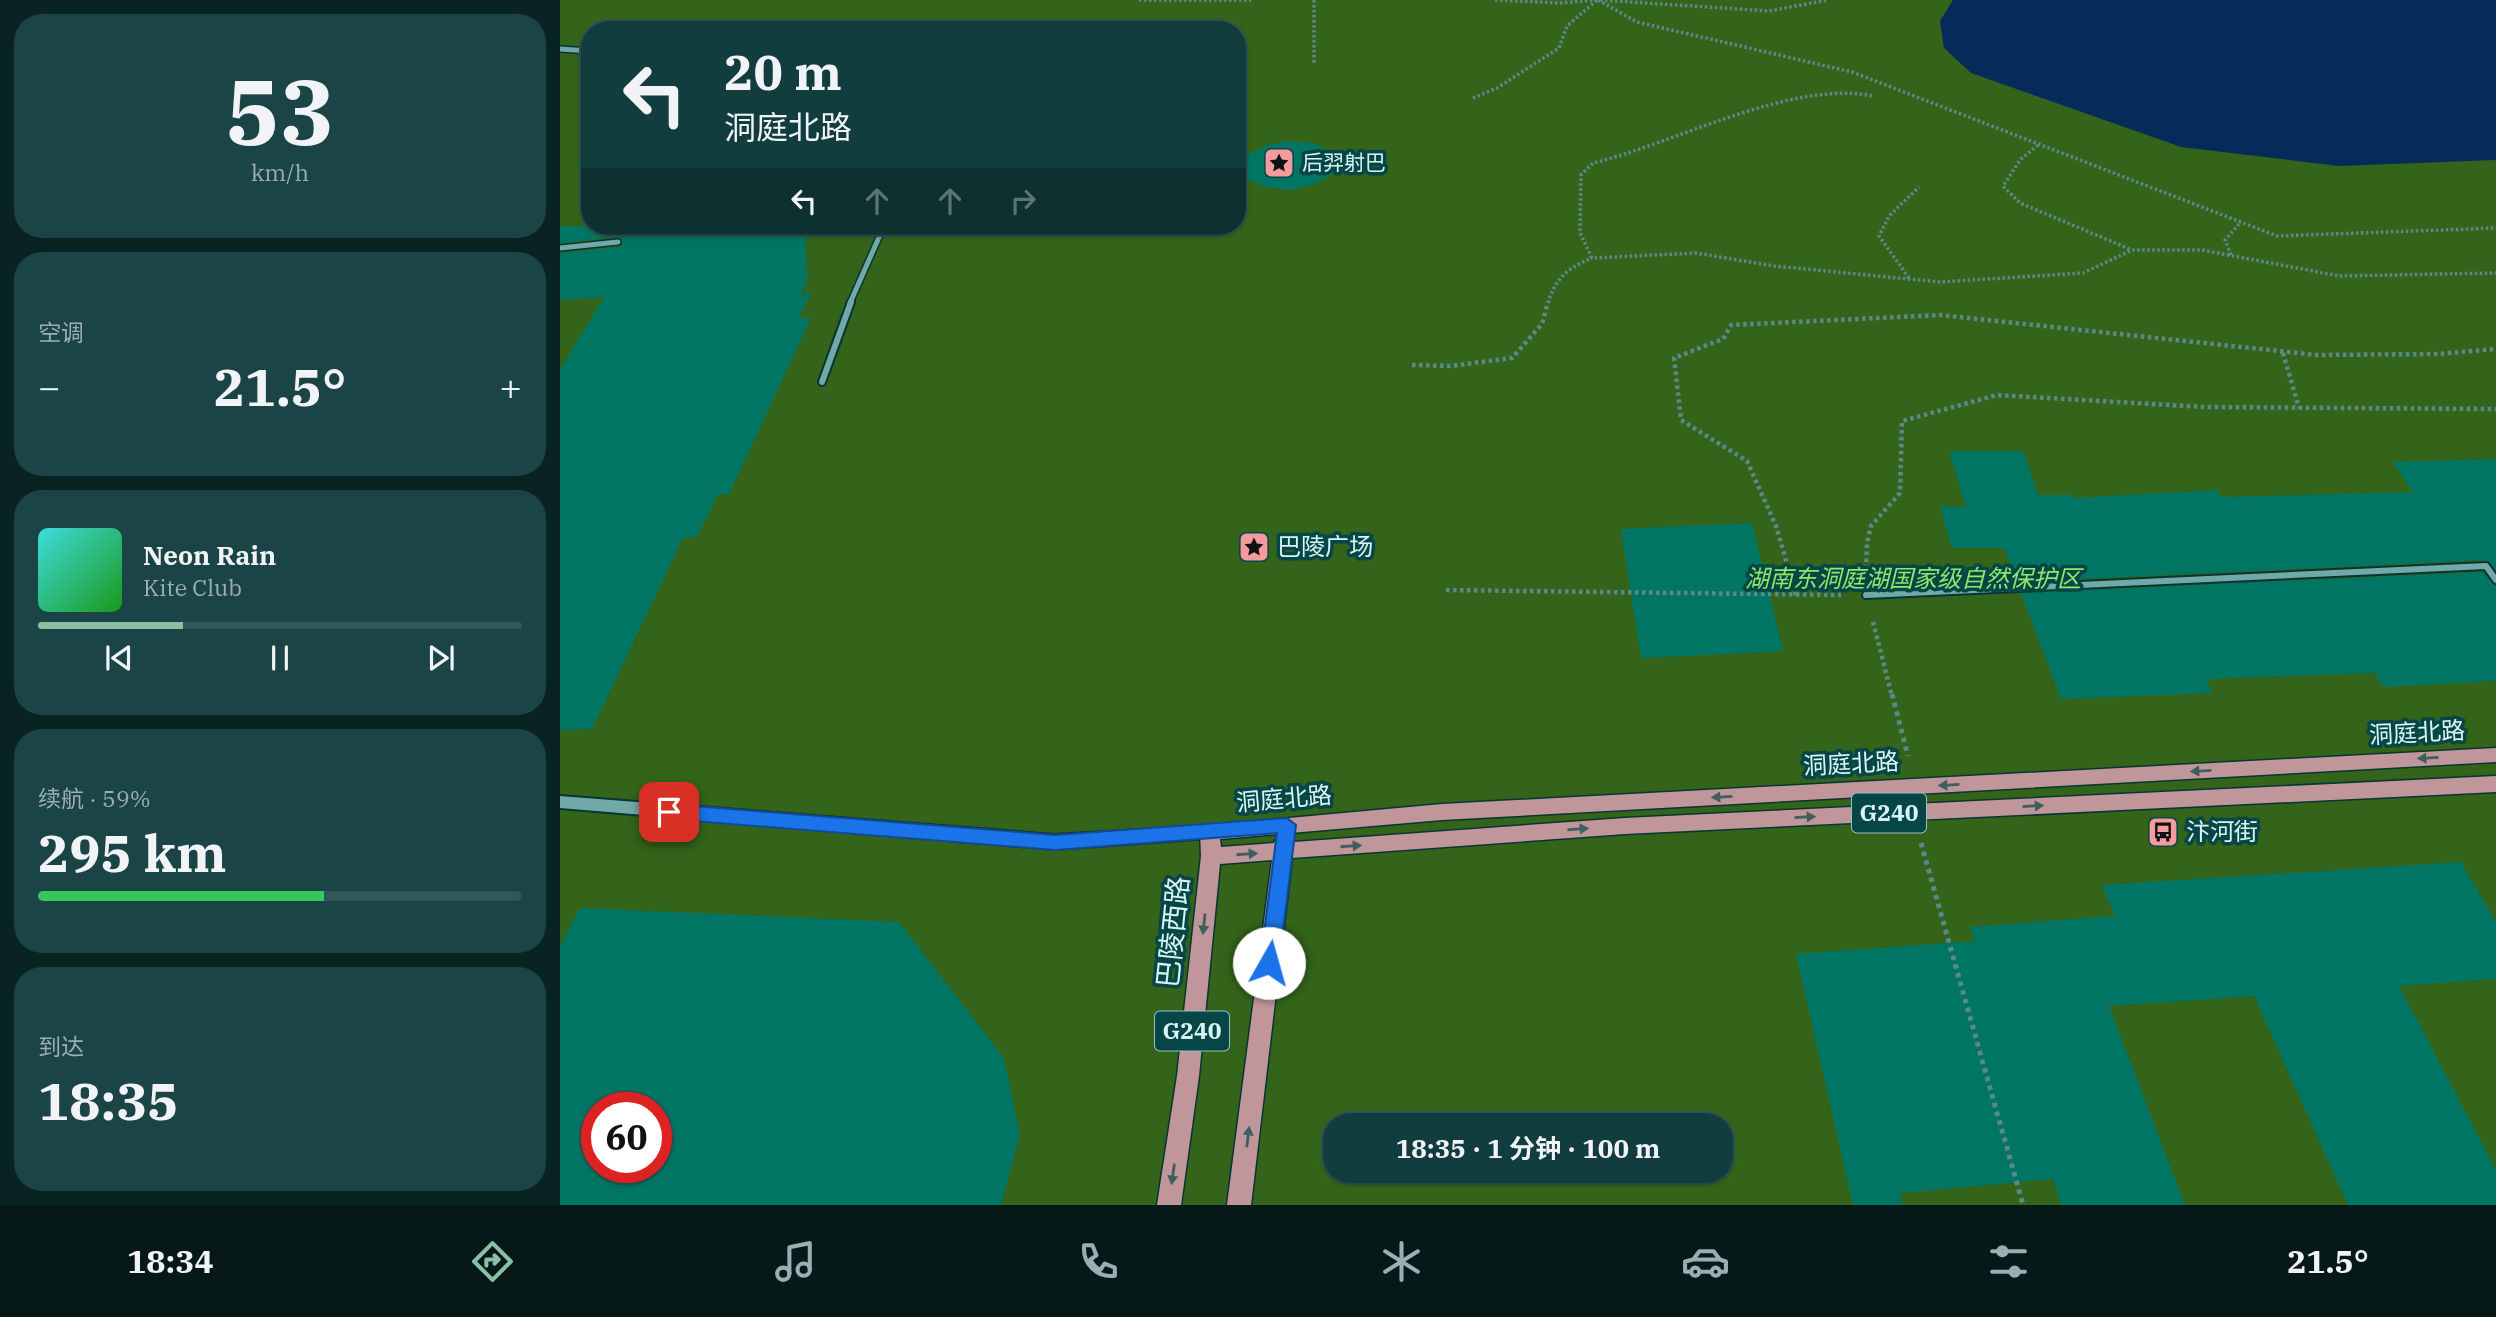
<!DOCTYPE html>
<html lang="zh">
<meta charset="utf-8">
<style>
body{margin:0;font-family:"IBM Plex Serif","Noto Sans SC",serif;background:#1a4445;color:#f1f3f6;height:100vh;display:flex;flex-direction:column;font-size:26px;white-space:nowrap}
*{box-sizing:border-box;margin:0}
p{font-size:23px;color:#9caeb0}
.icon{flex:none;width:38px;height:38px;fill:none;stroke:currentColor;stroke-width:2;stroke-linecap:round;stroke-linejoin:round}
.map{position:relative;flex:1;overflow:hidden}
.side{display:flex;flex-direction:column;gap:14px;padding:14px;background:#092222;width:560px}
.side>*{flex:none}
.guide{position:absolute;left:21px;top:21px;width:665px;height:214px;border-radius:28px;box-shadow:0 2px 5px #0004,0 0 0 2px #305658;background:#113d3e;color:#f1f3f6;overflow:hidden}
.speed{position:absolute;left:21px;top:1092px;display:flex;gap:14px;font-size:35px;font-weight:700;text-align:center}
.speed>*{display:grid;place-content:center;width:91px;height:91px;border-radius:50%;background:#113d3e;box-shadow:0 2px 5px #0004,0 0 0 2px #305658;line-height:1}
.speed .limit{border:10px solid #d22;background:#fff;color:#111}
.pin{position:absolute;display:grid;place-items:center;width:60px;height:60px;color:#fff;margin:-30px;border-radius:14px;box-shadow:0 4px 10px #0006}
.me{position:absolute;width:77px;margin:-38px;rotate:7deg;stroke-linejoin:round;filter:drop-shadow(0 0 5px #0008)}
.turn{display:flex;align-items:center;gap:24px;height:147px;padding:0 28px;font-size:32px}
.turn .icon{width:91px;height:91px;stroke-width:2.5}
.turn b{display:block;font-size:49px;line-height:60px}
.lanes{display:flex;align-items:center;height:66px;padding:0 28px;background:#0003;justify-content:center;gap:35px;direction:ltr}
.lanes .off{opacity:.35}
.big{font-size:52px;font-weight:700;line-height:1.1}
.side .card{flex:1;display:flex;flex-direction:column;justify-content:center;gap:10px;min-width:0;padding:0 24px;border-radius:28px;background:#1a4445}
.side .dial{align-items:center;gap:0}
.dial b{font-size:91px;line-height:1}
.song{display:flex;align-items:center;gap:21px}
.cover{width:84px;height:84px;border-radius:10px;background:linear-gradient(135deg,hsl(180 70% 55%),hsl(120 70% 35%))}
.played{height:7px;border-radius:4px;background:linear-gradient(90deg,#8abfa5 30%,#305658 30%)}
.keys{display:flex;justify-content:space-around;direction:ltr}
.heat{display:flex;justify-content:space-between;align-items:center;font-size:38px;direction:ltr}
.charge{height:10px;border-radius:5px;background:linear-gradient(90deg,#34c759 59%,#305658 0)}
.trip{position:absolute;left:763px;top:1113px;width:410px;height:70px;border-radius:28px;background:#113d3e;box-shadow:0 2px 5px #0004,0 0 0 2px #305658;font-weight:700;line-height:70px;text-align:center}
.menu{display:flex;height:112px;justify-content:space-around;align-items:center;background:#071819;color:#9caeb0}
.menu .icon{width:49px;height:49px}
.menu .selected{color:#8abfa5}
.menu b{font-size:32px;color:#f1f3f6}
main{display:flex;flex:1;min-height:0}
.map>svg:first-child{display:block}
.green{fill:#336419;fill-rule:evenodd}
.water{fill:#062b5b}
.building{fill:#007563;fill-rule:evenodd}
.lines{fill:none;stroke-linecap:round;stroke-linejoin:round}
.street-far1-casing{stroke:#073536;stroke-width:8}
.street-casing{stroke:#073536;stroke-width:10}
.secondary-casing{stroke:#073536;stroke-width:4}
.primary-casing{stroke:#073536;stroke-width:3}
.path-far2{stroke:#5a898a;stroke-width:3.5;stroke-dasharray:2.5 2.5;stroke-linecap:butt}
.path-far1{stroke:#5a898a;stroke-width:4.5;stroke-dasharray:3.5 3.5;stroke-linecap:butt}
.path{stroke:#5a898a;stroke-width:5;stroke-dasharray:4.5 4.5;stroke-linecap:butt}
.street-far1{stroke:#71a9a9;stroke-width:5}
.street{stroke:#71a9a9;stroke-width:6}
.secondary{fill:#71a9a9;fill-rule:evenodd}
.primary{fill:#c0969a;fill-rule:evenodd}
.oneway{fill:#3e5e60}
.route{fill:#1a73e8;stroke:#114b97;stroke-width:2}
.labels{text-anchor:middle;stroke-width:7;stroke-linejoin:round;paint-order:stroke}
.far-poi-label{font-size:21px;fill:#d8f4f4;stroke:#074647;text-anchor:start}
.shield{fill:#074647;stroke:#99c0c0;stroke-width:2}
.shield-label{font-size:23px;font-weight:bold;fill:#d8f4f4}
.poi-label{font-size:24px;fill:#d8f4f4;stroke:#074647;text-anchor:start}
.park-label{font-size:24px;font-style:italic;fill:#8fe866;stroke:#074647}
.street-label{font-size:24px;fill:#d8f4f4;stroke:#074647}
.near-street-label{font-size:28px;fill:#d8f4f4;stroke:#074647}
</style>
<main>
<section class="side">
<div class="card dial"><b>53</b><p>km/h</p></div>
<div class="card"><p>空调</p>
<div class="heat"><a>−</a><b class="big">21.5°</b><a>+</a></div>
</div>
<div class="card">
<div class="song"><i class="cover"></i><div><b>Neon Rain</b><p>Kite Club</p></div></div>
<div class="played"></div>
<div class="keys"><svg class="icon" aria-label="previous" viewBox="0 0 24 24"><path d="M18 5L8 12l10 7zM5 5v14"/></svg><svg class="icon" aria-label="pause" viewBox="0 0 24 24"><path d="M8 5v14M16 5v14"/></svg><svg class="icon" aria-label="next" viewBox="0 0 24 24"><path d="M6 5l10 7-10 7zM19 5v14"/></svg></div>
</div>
<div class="card"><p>续航 · 59%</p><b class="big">295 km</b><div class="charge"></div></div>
<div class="card"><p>到达</p><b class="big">18:35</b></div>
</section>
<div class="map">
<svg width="1936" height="1205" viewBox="0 0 1936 1205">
<rect width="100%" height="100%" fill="#175152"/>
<path class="green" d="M0,0H1936V1205H0ZM30,30H677V226H30ZM37,1108H96V1167H37ZM775,1125H1160V1171H775Z"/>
<path class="water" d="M1393,0H1936V160L1779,166L1621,147L1411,73L1384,48L1380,21Z"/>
<path class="building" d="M730,141L753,143L793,162L753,185L729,190L704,187L677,174V161L707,145Z
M0,226H245L247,281L241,293H251L239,318H251L169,494H158L137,537L123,538L32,729L0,730V370L44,297L0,300V253L59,247L63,242L57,237L0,243Z
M1389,451H1463L1478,495H1512L1513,498L1657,490L1661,497L1853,492L1833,462L1936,459V570L1926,560L1457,582L1444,548H1392L1380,507H1406Z
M1192,523L1223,651L1081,658L1061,529Z
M1923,572L1936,586V681L1823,687L1815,673L1646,679L1653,693L1501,699L1461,593Z
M1901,862L1936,922V979L1839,986L1936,1170V1205H1788L1694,996L1549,1006L1625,1205H1501L1493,1179L1340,1193L1343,1205H1293L1236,954L1415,941L1410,927L1555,916L1542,885Z
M20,908L339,922L444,1058L460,1135L441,1205H0V946ZM37,1108H96V1167H37Z"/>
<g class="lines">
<g class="street-far1-casing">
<path id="street-far1" d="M0,49L30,51
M0,248L58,242
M290,303L324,226"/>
</g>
<g class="street-casing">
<path id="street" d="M262,382L291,302
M1306,595L1926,566L1936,580"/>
</g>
<g class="secondary-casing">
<path id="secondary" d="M0,796L495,835L650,826L656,827L658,832L656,837L650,838L495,849L0,808Z"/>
</g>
<g class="primary-casing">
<path id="primary" d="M1936,748V762L882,820L660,839L661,847L714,843L717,836L724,834L731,836L734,842L1065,818L1936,776V792L1065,834L732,858L691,1205H667L712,860L660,864L639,1076L621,1205H597L617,1076L641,856L640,832L643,826L882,804Z"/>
</g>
<path class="path-far2" d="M579,0H692
M754,0V63
M935,0L1000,3L1035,0
M1038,0L1077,22L1292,72L1717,236L1936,228
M1040,0L1209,11L1268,0
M1312,96C1233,79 1113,144 1033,163L1021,175L1020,233L1032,258L1136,253L1214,266L1380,282L1523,273L1572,250H1642L1779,276L1936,273
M913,98L937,88L999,48L1007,26L1037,0
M1478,145L1461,159L1443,186L1460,203L1572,250
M1671,255L1665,240L1681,222
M1349,278L1319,236L1329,216L1359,187
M988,303C995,278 1008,268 1032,258"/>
<path class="path-far1" d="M1723,353L1739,408
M852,365L890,366L952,358L982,324L988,302
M1306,569L1307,543L1311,526L1340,493L1342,421L1437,395L1644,407L1936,409
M886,590L1281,595
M1236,595L1216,526L1187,461L1121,420L1114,358L1163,339L1171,325L1380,315L1757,355L1877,354L1936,349
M1313,622L1332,696"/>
<path class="path" d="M1332,694L1348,756
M1361,843L1463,1205"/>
<use href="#street-far1" class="street-far1"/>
<use href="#street" class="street"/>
<use href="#secondary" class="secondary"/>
<use href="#primary" class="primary"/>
</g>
<defs><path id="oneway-solid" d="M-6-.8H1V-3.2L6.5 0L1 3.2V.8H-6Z" transform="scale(1.75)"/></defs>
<g class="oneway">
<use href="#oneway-solid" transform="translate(1868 758) rotate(177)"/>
<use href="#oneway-solid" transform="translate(1641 771) rotate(177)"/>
<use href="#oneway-solid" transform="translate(1389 785) rotate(177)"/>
<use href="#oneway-solid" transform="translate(1162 797) rotate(177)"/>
<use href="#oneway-solid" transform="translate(1473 806) rotate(-3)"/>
<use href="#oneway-solid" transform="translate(1245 817) rotate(-3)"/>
<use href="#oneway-solid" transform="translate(1018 829) rotate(-4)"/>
<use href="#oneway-solid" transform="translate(791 846) rotate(-4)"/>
<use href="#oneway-solid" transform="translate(687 854) rotate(-4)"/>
<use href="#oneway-solid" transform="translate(644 924) rotate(96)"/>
<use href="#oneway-solid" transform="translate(688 1137) rotate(-83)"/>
<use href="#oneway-solid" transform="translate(613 1174) rotate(98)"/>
</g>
<path class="route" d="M109,804L495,835L727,818L736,825L719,963L716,969L709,972L703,969L700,963L717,833L495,850L109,819L100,812Z"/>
<defs>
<g id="sight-square" transform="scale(1.575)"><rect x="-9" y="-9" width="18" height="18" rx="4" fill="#f49b9f" stroke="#074647"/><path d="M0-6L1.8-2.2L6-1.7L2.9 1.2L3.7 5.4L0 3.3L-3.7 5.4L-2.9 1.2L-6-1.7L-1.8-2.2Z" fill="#111"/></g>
<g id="bus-square" transform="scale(1.575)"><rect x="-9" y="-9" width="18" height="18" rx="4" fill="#f49b9f" stroke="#074647"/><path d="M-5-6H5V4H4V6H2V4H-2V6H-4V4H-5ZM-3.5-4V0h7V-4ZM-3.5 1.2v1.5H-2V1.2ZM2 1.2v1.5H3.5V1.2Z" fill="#111"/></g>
</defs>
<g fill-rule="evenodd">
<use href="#sight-square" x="719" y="163"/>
<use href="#sight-square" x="694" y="547"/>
<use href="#bus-square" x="1603" y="832"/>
</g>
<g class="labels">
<g class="far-poi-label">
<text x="742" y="170">后羿射巴</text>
</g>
<g class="shield">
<rect x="1292" y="793.5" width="74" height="39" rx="5"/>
<rect x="595" y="1011.5" width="74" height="39" rx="5"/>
</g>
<g class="shield-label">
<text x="1329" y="821">G240</text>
<text x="632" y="1039">G240</text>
</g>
<g class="poi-label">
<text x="717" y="555">巴陵广场</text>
<text x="1626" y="840">汴河街</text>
</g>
<g class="park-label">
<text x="1353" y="587">湖南东洞庭湖国家级自然保护区</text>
</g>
<g class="street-label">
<text transform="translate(1857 733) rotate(-3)" y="8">洞庭北路</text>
<text transform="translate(1291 764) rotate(-3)" y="8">洞庭北路</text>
<text transform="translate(724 799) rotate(-5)" y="8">洞庭北路</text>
</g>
<g class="near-street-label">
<text transform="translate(613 932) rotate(-84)" y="10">巴陵西路</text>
</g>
</g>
</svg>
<div class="speed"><div class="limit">60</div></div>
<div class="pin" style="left:109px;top:812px;background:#d93025"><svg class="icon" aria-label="arrive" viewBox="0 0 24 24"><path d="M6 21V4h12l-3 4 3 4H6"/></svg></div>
<svg class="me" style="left:709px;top:963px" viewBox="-20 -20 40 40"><circle r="19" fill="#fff"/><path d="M0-13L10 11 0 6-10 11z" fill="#1a73e8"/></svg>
<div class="trip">18:35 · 1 分钟 · 100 m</div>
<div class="guide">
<div class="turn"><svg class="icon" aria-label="left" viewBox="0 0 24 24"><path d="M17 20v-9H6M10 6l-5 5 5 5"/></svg><div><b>20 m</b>洞庭北路</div></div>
<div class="lanes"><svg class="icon" aria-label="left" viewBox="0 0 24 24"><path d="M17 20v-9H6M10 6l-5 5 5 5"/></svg><svg class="icon off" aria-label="ahead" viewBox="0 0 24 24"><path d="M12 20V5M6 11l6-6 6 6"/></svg><svg class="icon off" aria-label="ahead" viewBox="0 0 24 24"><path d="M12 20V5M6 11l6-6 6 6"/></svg><svg class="icon off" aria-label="right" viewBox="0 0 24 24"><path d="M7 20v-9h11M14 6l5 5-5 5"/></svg></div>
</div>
</div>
</main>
<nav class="menu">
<b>18:34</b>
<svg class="icon selected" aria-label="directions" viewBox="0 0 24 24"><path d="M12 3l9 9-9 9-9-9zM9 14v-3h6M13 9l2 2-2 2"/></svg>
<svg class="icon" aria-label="music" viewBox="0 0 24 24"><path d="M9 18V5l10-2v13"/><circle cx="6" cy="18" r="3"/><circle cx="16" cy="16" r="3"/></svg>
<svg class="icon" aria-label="phone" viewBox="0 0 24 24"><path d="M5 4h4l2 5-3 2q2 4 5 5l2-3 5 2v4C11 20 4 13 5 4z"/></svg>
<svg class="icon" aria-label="climate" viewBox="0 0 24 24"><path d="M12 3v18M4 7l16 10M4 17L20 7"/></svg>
<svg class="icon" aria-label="car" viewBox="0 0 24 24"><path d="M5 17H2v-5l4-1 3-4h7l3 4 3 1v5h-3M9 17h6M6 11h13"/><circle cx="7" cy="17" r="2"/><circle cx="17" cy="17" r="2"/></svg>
<svg class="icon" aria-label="filters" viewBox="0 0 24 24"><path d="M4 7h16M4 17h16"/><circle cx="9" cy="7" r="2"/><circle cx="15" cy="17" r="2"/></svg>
<b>21.5°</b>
</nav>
